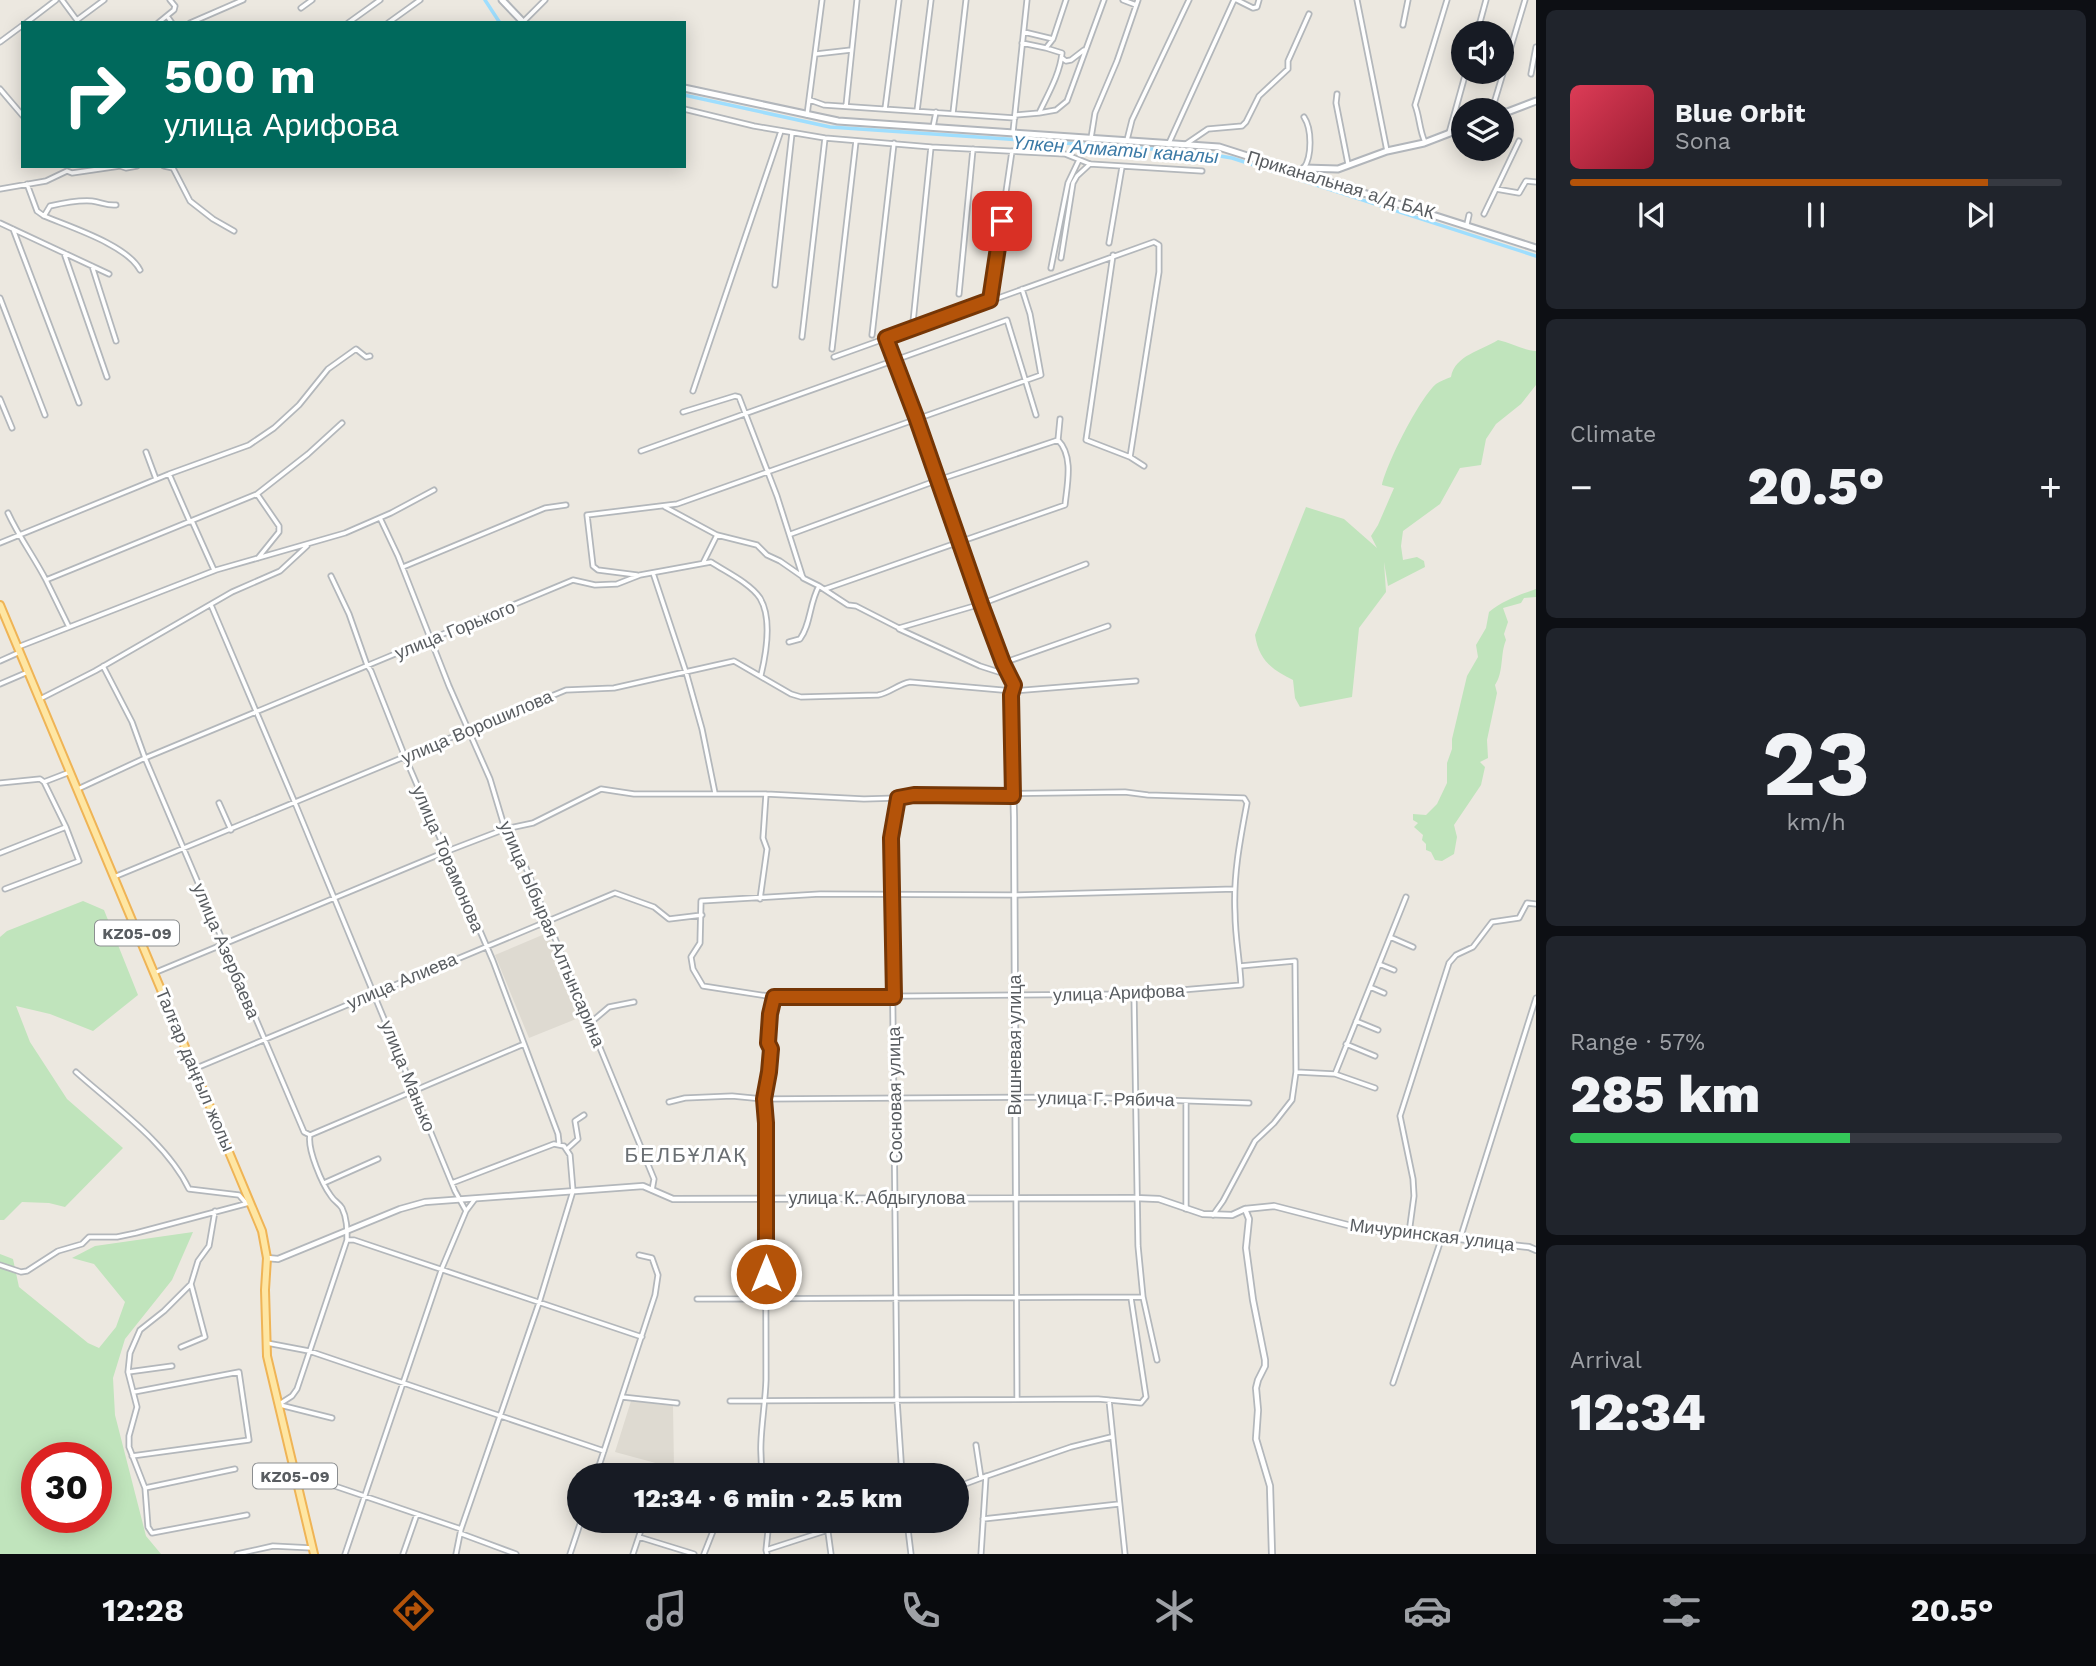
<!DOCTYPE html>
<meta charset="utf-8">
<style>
body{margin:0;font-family:"Work Sans",sans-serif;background:#20242c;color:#f1f3f6;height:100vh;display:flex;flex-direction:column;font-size:26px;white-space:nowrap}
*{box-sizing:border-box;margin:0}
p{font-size:23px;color:#9ea1a6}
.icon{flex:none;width:38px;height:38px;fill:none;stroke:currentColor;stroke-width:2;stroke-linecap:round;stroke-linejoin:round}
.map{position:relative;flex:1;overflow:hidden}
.side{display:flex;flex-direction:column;gap:10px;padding:10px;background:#0d0f14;width:560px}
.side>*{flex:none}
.guide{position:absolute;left:21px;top:21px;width:665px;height:147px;border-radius:0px;box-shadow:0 4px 18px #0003;background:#00695c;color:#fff;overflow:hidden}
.tools{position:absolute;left:1451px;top:21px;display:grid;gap:14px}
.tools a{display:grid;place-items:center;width:63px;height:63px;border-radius:50%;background:#171b24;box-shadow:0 4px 18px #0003;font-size:35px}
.speed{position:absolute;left:21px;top:1442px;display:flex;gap:14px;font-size:35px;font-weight:700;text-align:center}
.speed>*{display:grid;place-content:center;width:91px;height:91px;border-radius:50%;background:#171b24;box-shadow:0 4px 18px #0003;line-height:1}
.speed .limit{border:10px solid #d22;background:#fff;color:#111}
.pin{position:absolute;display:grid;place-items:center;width:60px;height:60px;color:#fff;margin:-30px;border-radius:14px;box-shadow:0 4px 10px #0006}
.me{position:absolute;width:77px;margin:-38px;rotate:0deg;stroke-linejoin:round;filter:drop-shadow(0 0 5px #0008)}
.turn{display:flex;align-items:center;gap:24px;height:147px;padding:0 28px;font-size:32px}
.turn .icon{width:91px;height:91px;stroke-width:2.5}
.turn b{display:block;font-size:49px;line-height:60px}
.big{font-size:52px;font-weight:800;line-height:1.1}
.side .widget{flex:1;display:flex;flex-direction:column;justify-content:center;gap:10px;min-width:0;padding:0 24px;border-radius:10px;background:#20242c}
.side .dial{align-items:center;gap:0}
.dial b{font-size:91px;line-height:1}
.song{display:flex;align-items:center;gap:21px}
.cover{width:84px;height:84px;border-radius:10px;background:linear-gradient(135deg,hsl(350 70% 55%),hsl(350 70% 35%))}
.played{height:7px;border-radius:4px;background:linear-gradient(90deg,#b45309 85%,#363941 85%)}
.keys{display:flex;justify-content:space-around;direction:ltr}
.heat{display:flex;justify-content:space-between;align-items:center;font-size:38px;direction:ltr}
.charge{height:10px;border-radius:5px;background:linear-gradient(90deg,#34c759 57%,#363941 0)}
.trip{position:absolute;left:567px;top:1463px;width:402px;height:70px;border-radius:35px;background:#171b24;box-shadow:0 4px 18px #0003;font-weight:800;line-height:70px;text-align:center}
.menu{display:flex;height:112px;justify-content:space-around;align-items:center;background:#090b0e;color:#9ea1a6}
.menu .icon{width:49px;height:49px}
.menu .current{color:#b45309}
.menu b{font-size:32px;color:#f1f3f6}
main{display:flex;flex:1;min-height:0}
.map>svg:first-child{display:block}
.education{fill:#dedad1}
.green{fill:#c0e4bc;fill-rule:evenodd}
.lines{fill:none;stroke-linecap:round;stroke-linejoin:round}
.canal{stroke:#9edefe;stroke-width:3.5}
.minor-casing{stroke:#b3b7bb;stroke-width:7}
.tertiary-casing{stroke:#b3b7bb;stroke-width:8}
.secondary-casing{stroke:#b2b6bb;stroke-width:9}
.primary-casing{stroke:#efb456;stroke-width:10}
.minor{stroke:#fff;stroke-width:3.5}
.tertiary{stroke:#fff;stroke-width:4.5}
.secondary{stroke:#fff;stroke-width:5}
.primary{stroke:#fee6a3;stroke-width:6}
.route-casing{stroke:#753606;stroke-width:18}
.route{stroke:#b45309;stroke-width:12}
.labels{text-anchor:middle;stroke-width:6;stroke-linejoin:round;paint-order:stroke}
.shield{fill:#fff;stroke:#8b8e90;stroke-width:2}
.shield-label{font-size:16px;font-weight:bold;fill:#595d61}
.street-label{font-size:18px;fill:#595d61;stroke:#fff}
.water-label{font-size:19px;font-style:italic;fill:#3b7aa6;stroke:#fff}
.quarter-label{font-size:21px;letter-spacing:2px;fill:#6a6f73;stroke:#fff}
</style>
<main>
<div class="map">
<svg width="1536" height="1554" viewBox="0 0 1536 1554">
<rect width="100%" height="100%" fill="#ece8e0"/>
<path class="education" d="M547,933L581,1017L529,1038L495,955Z
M631,1401L673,1406L674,1468L615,1452Z"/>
<path class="green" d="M1498,340C1512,343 1522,350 1536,351V385L1521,404L1496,424L1486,439L1481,465L1460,468L1440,504L1403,531L1401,546L1403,560L1417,557L1424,561L1425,567L1388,586L1384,562L1386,592L1359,628L1352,697L1300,707L1295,698L1293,680C1271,669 1259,660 1255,635L1306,507L1344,519L1377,548L1371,536L1378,525L1394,488L1382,485C1387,463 1419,399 1436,384C1440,381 1446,379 1451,377C1455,355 1481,351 1498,340Z
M1536,589V597L1524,598L1521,603L1503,608L1508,622L1504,634L1506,640C1500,654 1504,672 1495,685L1497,693L1487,740L1488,758L1480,762L1485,767L1481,785L1454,825L1457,837L1454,854L1442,861L1435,860L1431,852L1426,850V844L1422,840L1423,835L1414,827L1418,823L1413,820V814L1426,815L1437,804L1447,783V763L1452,749V739L1467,676L1478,657L1476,645L1486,628L1489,612C1504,600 1519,595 1536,589Z
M83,901L104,910L138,995L93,1031L50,1014L16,1006L30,1042L67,1099L123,1148L65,1207L49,1203L22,1202L4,1220H0V937L7,931Z
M193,1232L172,1280L125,1339L113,1378L115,1415L146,1536L161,1554H0V1254L13,1259L19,1287L88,1343L99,1348L116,1327L125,1302L94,1264L72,1258L95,1246ZM37,1458H96V1517H37Z"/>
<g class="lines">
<path class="canal" d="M485,0L500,23
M684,95L830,127L1196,152L1232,158L1536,256"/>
<g class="minor-casing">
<path id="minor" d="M62,0L79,23
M1123,0L1136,5
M1237,0L1253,8L1257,7L1259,0
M1357,0L1387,151
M301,8L312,0
M167,16L172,23
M77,20L104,0
M523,22L545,0
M26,23L56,0
M158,23L174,10L175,6L170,0
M190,23L243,0
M348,23L380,0
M388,23L420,0
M1403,25L1408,0
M1024,32L1053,39
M1477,33L1486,0
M0,42L23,25
M1022,43L1046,48L1053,39L1066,0
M816,54L851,50
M1062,58L1066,61L1071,60L1084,50
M1531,74L1536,47
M0,89L23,116
M1337,94L1336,103L1348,164
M810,100L824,105L1015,118
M846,106L857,0
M684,109L754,126L825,138L931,147L1065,154L1090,164L1202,171
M885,109L899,0
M1492,110L1525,0
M917,111L931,0
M953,113L966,0
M1039,113L1056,110L1067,101L1104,0
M807,115L822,0
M1016,115L1039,113C1048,94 1060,74 1062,53L1046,48
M933,127L936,112
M1013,132L1027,0
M1449,133L1466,72
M1091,138L1095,113L1117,61L1138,0
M1127,140L1132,120L1189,0
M1519,141L1496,189L1519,193L1526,181L1536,182
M1425,142C1419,129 1420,118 1415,105L1447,0
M1169,143L1234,0
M1186,144L1208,129L1242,126L1246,122L1259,96L1288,69V61L1309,14
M120,166L126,168L137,166
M164,166L173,168L190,201L213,219L234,231
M1304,168C1312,156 1312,129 1304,117
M27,184L37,211L44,216L50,206C63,203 79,200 92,201C101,202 107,206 116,205
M0,189L46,181L67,171L72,173L120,166
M1484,214L1496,189
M44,216C70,227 127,245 140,270
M0,223L109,274
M1467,224L1469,215
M13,229L79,403
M1109,243L1122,167
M64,253L107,377
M1113,255L1086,440L1130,457L1144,466
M1061,258L1073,183L1077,176L1090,164
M92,266L116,341
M1051,268L1068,183L1079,160
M775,285L792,133
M959,294L973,149
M0,298L45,415
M990,301L1012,151
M913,322L931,147
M872,335L894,143
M802,337L825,138
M832,349L856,141
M834,357L1154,242L1159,245V272L1130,457
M693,391L781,131
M0,399L12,428
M683,412L735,396L739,397L777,496L803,578L819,586
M1058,440L1060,419
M641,451L1007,320L1036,415
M146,452L156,479
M169,474L190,522
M257,494L279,526V532L258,558
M665,507L717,535L757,545L767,555L780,561L803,577
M8,513C19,537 34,557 46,580L257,494L308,454L342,423
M380,518L398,556L449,686L490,779L505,829L516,855L526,868L654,1179L652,1190
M192,521L214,570
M791,534L938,480L1058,440C1074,456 1067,485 1065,505L825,589
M0,543L169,474L249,445L274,428L299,405L328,369L356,349L366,357L370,356
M703,563L717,535
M403,567L545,508L566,505
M653,573L686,672L702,729L715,793
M637,575L598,570L593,566L587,515L677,504L1041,375L1030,314L1022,289
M331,576L349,614L367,665L371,671L405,757L493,961L558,1134L559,1143
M46,580L68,625
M211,605L295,803L455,1191L466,1211L442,1268L345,1554
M899,629L980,666L1008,675
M789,642L800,639C811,624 809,604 819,586L848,605L856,606L899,628L981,604L1086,564
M18,647L216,570L345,533L391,513L434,490
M0,661L20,652
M1003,663L1108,626
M103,666L132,722L145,758L304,1132L310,1135C307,1149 322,1184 331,1196C334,1201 339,1203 342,1208C347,1218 347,1229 347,1240L297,1389L292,1396L278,1405
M0,684L28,672
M40,699L95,671L232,592L280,571L307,546
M0,783L40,779L44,782L70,772
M78,789L145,758L573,580L595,585L617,584L640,575L711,562C726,572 750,583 760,598C772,618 766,654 761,675
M898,798L891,838L897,1400L902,1475
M219,803L231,830
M0,853L66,827L44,782
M114,877L566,690L614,688L734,661L791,694L801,697L878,695C890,693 898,684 910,682L1013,691L1136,681
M5,889L79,861L66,827
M760,899L767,849L763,838L766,794
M1390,937L1413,947
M1379,964L1394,970
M154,973L445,852L505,829L533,823L601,789L634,794H766L864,799L898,798L914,795L1125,792L1148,795L1244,798L1247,803C1240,840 1233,876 1235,913C1235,937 1240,961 1241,985L1134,994L807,997H774L703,986L693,969L691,957L700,943L701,901L820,894L1015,895L1235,889
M1370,987L1384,993
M1134,994L1138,1246L1143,1297L1157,1360
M1356,1021L1378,1030
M589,1024L609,1007L634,1002
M1346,1044L1375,1056
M194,1069L615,893L654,907L669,919L702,915
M76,1072C114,1106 167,1143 189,1189L239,1195L246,1203
M1296,1072L1335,1074L1406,897
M1335,1074L1375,1088
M1186,1101V1209
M669,1102L685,1098L732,1096L763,1099L1075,1097L1249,1103
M310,1135L524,1044
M567,1149L578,1139L575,1121L584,1115
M324,1183L378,1159
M452,1183L554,1144L564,1146L570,1155L573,1191L539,1303L461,1529L456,1554
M1016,1198L1017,1399
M215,1211L209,1246L198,1261L191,1284L164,1311L140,1330L130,1353L128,1372L137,1407L129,1436V1447L145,1488L235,1469
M466,1211L475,1199
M1213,1215L1223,1201L1255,1141L1274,1123L1292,1100L1296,1072L1295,961L1240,966
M1409,1233L1414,1196L1413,1179L1400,1116L1449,963L1456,955L1473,947L1492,922L1519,918L1527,903L1536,904
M1460,1239L1536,998
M347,1240H354L642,1337
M0,1265L21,1272L27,1271L58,1251L82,1244L89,1237H117L136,1233L249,1203
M697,1299L1143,1297
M267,1343L309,1351L604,1451
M181,1347L205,1337L191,1284
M128,1372L172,1366
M1393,1383L1442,1237
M622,1397L677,1403
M1109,1400L1125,1554
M730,1401L1098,1399L1141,1403L1146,1397L1131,1298
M280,1405L332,1418
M132,1456L249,1440L239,1372L134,1392
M598,1468L619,1475
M596,1475L655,1295L658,1275L652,1258L639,1255
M763,1475C757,1444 765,1412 766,1380C766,1294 765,1209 766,1123L763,1099L769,1072L771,1049L768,1043L770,1014L774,997
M981,1478L1071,1447L1111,1437
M957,1487L981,1478L976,1445
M145,1488L148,1527L152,1533L247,1515
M298,1488L314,1481L323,1482L461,1529
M983,1519L1119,1504
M907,1521L911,1554
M828,1532L831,1554
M462,1534L516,1554
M639,1537L694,1554
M766,1550L769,1521
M237,1554L273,1546L312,1548
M403,1554L417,1514
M570,1554L581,1521
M633,1554L644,1521
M704,1554L717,1521
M767,1554L766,1550L856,1521
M981,1554L986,1476"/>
</g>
<g class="tertiary-casing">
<path id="tertiary" d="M886,338L916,417L981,604L1003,663L1014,685L1011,695L1014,817L1016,1198
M1245,1209L1249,1219L1246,1248L1253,1300L1265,1360V1366L1258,1380L1256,1388L1258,1410L1256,1439L1270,1486L1272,1554
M267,1258L278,1259L400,1209L425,1202L643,1186L673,1199L1135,1198L1159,1199L1203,1214L1232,1215L1245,1209L1274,1206L1367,1230L1390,1231L1529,1247L1536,1250"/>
</g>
<g class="secondary-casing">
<path id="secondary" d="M502,0L524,23
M684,88L838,121L1219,147L1536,248
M1502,114L1536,101
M1304,168L1338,169L1387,151L1424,143L1463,128"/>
</g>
<g class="primary-casing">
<path id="primary" d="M0,605L262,1231L267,1258L265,1290L267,1356L314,1554"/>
</g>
<use href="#minor" class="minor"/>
<use href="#tertiary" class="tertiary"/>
<use href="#secondary" class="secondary"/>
<use href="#primary" class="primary"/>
</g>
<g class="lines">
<g class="route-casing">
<path id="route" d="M766,1274V1123L764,1099L769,1072L771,1049L768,1043L770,1014L774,997H894L891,838L898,798L914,795L1013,796L1011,695L1014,685L1003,663L981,604L916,417L886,338L990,300L1002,221"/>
</g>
<use href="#route" class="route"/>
</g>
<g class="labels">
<g class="shield">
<rect x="95" y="920.5" width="84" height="25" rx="5"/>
<rect x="253" y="1463.5" width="84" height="25" rx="5"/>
</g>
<g class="shield-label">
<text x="137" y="939">KZ05-09</text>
<text x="295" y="1482">KZ05-09</text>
</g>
<g class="street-label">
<text transform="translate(1341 185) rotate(17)" y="6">Приканальная а/д БАК</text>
<text transform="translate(455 630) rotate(-22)" y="6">улица Горького</text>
<text transform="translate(477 727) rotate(-23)" y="6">улица Ворошилова</text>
<text transform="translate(448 859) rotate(67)" y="6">улица Торамонова</text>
<text transform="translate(552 934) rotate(67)" y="6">улица Ыбырая Алтынсарина</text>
<text transform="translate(226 951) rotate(67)" y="6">улица Азербаева</text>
<text transform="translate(402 981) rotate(-23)" y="6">улица Алиева</text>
<text transform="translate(1119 993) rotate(-2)" y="6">улица Арифова</text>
<text transform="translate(1015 1045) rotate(-90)" y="6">Вишневая улица</text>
<text transform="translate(195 1070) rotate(67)" y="6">Талғар даңғыл жолы</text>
<text transform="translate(408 1076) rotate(68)" y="6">улица Манько</text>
<text transform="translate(895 1095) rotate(-91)" y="6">Сосновая улица</text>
<text transform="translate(1106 1099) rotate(1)" y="6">улица Г. Рябича</text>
<text x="877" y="1204">улица К. Абдыгулова</text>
<text transform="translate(1432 1235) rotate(7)" y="6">Мичуринская улица</text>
</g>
<g class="water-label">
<text transform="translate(1116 149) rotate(4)" y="7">Үлкен Алматы каналы</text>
</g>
<g class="quarter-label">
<text x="686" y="1162">БЕЛБҰЛАҚ</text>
</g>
</g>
</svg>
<div class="tools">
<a><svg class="icon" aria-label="sound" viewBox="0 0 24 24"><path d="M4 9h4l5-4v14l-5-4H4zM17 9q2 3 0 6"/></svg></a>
<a><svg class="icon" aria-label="layers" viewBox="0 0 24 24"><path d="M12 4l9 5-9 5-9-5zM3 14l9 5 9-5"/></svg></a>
</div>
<div class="speed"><div class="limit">30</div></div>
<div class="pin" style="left:1002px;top:221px;background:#d93025"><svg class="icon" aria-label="arrive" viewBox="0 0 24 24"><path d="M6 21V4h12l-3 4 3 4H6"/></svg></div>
<svg class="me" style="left:766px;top:1274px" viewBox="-20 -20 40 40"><circle r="17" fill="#b45309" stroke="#fff" stroke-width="3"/><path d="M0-11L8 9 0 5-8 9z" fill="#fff"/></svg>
<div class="trip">12:34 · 6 min · 2.5 km</div>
<div class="guide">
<div class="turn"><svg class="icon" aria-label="right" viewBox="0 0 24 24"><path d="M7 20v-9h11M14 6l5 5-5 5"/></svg><div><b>500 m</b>улица Арифова</div></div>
</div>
</div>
<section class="side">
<div class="widget">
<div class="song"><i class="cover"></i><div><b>Blue Orbit</b><p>Sona</p></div></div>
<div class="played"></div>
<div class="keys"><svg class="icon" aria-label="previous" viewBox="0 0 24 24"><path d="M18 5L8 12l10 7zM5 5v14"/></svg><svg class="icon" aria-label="pause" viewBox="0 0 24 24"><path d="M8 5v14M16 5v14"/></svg><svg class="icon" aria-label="next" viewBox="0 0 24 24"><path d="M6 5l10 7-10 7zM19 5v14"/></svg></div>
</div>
<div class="widget"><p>Climate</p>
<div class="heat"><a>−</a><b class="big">20.5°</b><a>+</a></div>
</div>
<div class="widget dial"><b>23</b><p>km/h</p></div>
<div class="widget"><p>Range · 57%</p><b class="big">285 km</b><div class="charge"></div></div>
<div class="widget"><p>Arrival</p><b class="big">12:34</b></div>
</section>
</main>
<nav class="menu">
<b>12:28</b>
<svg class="icon current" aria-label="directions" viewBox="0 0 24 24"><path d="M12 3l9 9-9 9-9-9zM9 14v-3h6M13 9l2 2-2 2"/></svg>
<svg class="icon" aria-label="music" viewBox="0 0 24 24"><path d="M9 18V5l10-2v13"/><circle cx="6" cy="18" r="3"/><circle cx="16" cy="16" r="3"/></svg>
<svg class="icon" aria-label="phone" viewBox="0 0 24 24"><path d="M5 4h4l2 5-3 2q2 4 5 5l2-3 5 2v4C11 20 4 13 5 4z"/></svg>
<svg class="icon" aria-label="climate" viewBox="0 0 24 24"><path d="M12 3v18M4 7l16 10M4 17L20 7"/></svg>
<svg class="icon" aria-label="car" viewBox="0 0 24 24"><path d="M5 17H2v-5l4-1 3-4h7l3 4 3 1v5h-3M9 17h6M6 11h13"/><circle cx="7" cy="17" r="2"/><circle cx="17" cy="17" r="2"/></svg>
<svg class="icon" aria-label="filters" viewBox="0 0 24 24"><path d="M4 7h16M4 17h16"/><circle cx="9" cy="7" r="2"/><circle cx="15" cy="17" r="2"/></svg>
<b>20.5°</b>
</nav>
